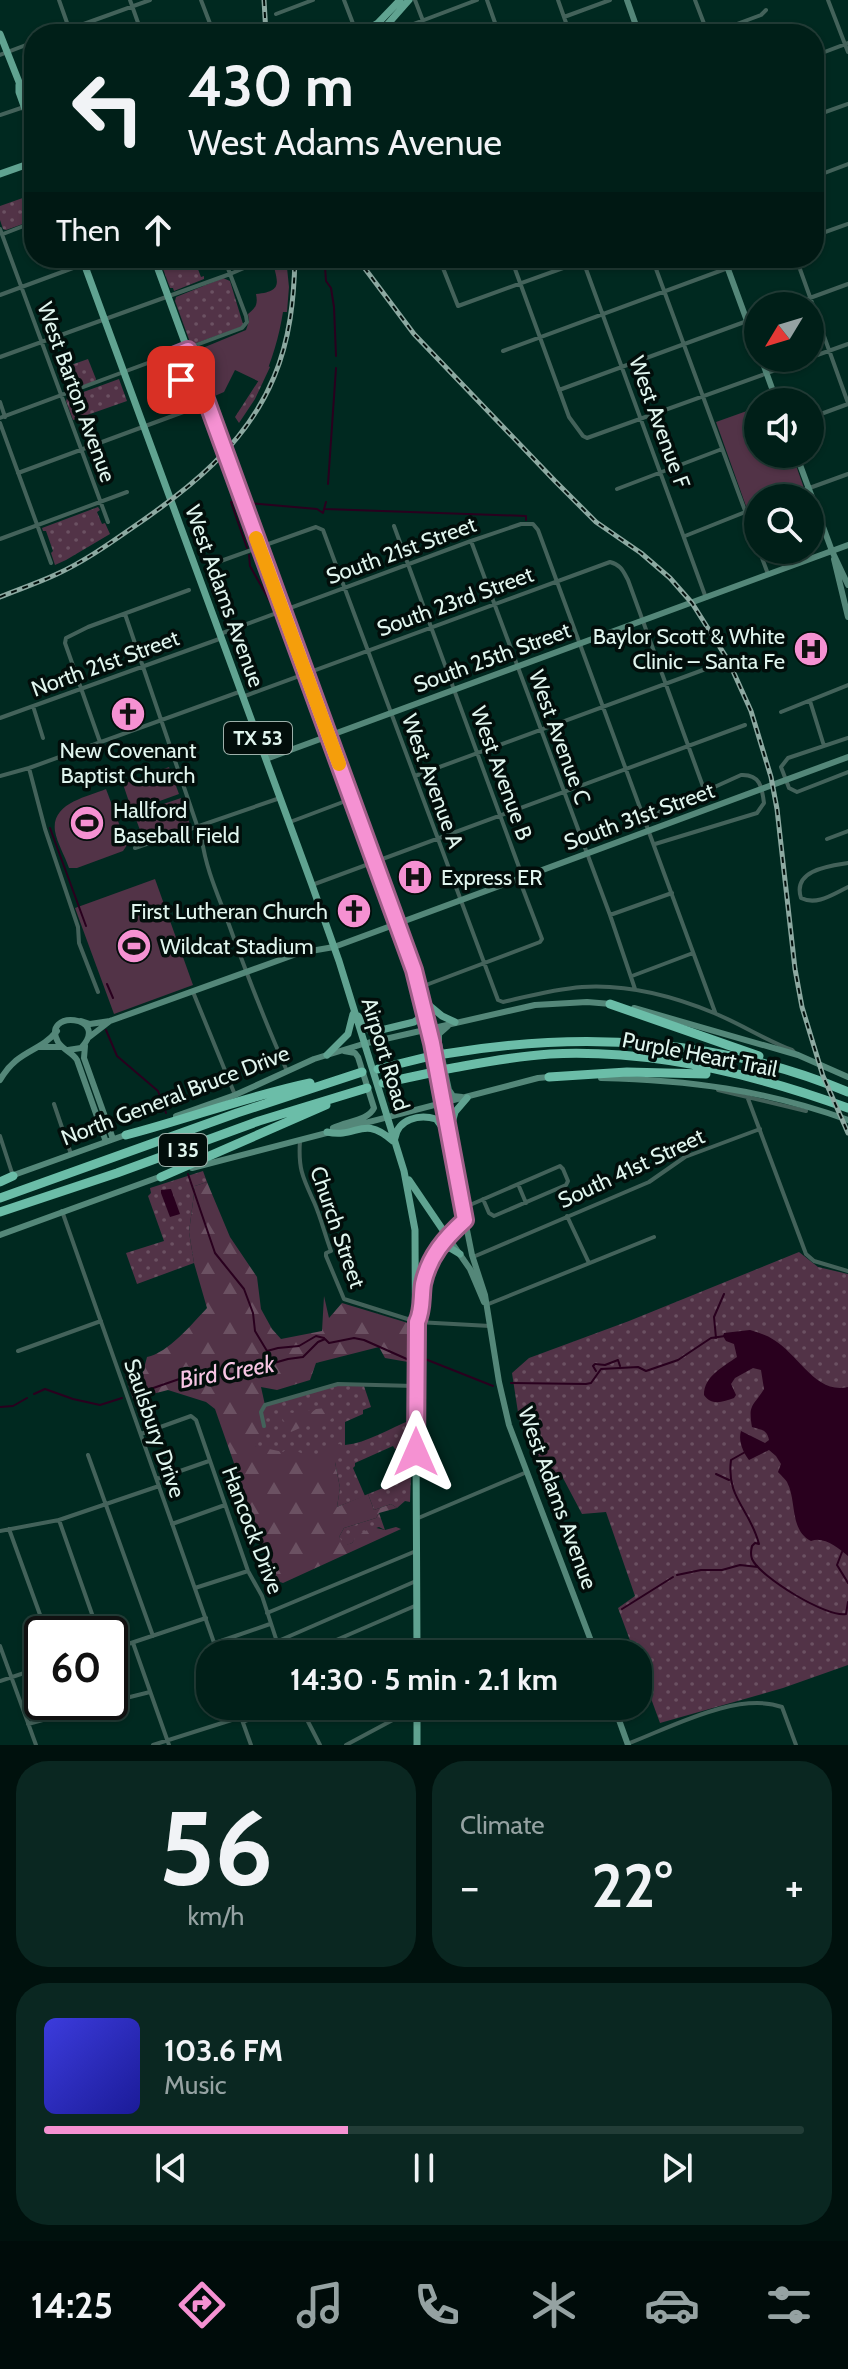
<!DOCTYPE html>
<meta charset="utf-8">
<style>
body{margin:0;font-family:Cabin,sans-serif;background:#0a2721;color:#f1f3f6;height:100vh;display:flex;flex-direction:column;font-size:30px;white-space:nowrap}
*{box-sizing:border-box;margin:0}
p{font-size:26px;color:#95a2a2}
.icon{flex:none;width:44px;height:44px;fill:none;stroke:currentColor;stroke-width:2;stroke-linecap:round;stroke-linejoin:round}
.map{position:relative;height:1745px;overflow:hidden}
.details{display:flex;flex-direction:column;gap:16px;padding:16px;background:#00110d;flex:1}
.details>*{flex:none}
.guide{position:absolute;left:24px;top:24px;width:800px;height:244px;border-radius:32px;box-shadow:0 2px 6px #0004,0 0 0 2px #223d37;background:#001f18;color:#f1f3f6;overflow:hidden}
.needle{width:52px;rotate:232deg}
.controls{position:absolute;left:744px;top:292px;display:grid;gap:16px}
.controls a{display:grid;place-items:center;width:80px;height:80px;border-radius:50%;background:#001f18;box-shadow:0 2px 6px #0004,0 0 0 2px #223d37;font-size:40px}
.speed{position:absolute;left:24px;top:1616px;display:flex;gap:16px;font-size:40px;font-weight:700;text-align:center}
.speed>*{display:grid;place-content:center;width:104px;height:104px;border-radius:50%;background:#001f18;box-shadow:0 2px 6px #0004,0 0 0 2px #223d37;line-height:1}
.speed .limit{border:4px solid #111;border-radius:12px;background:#fff;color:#111}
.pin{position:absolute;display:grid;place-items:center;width:68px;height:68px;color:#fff;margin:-34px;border-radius:16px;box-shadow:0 4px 12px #0006}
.me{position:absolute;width:88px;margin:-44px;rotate:0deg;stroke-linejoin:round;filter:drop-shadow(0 0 6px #0008)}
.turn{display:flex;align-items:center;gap:28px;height:168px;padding:0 32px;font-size:36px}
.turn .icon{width:104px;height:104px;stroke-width:2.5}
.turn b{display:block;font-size:56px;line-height:68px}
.then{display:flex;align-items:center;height:76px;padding:0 32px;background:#0003;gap:16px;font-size:30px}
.big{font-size:60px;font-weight:700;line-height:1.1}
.details .card{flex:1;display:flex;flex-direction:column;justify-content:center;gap:12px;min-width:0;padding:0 28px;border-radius:32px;background:#0a2721}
.details .dial{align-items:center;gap:0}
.dial b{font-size:104px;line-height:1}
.song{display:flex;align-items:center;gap:24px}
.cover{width:96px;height:96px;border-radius:12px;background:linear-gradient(135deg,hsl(240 70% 55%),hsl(240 70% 35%))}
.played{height:8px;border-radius:4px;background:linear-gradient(90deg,#f591d2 40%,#223d37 40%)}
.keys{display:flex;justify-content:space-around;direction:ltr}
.heat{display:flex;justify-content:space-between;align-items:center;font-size:44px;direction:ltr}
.details .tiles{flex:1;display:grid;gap:16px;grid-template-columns:1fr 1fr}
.card:last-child{grid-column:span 2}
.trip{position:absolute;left:196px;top:1640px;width:456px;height:80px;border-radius:32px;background:#001f18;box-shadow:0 2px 6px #0004,0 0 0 2px #223d37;font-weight:700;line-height:80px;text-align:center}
.dock{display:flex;height:128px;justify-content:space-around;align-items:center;background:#000c0a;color:#95a2a2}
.dock .icon{width:56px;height:56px}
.dock .current{color:#f591d2}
.dock b{font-size:36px;color:#f1f3f6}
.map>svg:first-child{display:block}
.grass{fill:url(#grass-dots)}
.forest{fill:url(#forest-firs)}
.park{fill:#523347}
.water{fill:#29001e}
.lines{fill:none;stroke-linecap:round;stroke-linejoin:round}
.stream{stroke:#29001e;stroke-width:2}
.street{stroke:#43625a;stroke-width:4}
.secondary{stroke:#548779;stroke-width:6}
.primary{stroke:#60a391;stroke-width:7}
.highway{stroke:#6bbda8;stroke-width:9}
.rail-casing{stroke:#8ca9a1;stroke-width:5}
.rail{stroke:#020e0b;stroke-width:2;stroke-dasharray:6;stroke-linecap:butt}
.route-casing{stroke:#9f5e88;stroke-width:20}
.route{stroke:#f591d2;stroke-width:14}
.slow{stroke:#f59e0b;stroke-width:14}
.labels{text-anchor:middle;stroke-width:7;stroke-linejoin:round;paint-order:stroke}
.shield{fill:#020e0b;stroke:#9db0aa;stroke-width:2}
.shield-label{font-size:20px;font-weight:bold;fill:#e0f5ee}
.street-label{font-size:22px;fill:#e0f5ee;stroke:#020e0b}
.poi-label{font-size:22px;fill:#e0f5ee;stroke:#020e0b;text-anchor:start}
.water-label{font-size:24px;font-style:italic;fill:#f8c5e4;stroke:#020e0b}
</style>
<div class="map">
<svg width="848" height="1745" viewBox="0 0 848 1745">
<defs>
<pattern id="grass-dots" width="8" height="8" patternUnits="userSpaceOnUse" patternTransform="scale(2)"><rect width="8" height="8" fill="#523347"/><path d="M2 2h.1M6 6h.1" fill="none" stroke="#6b5162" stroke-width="1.8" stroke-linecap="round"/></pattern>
<pattern id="forest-firs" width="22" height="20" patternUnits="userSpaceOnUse" patternTransform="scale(2)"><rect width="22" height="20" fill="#523347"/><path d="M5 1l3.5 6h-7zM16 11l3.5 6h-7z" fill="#6b5162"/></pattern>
</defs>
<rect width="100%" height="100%" fill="#002920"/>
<path class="grass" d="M34,194V220L6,230L3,229L0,220V206Z
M159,258H194L195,261L198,260L196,264L201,277L204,276V279L174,291L173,288H170Z
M223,278L230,281L243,324L241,327L191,345L175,301L176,297Z
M88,359L96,379L95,382L75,388L74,385L78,383L71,365Z
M268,366L270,367L255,399L239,423L235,417Z
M119,379L127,401L73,420L66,401L67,398Z
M98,507L100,510L97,512L102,524L105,523L110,534L66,560L55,565L51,553L53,551L46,531H43L42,528Z
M203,1171L207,1182L195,1186L189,1232L194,1263L137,1284L126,1253L164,1241L148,1196L151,1193L150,1188Z
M799,1252L818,1267L848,1274V1665L783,1688L660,1723L638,1663V1654H635L618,1608L635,1596L606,1512L582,1514L563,1478L545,1482L519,1419L512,1373L529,1358L629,1321Z
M338,1384L364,1386L371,1407L363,1410V1414L345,1422V1445C367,1443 390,1428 411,1420V1447L395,1449L393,1446L355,1463V1466L353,1468L365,1496L337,1507L340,1488L335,1462L340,1444L331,1477L254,1446L262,1428L261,1412L265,1405Z
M404,1474L411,1475L410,1502L405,1501L397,1508L391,1504L374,1510L368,1494L405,1479Z
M379,1513L385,1530L379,1527C368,1531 358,1534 352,1543L342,1547L339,1537L344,1528L376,1518Z"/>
<path class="forest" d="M207,1182L230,1237L257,1277L261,1309L272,1329L281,1339L322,1331L324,1296L329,1318L342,1303L408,1323V1362L385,1358L379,1347L316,1363L310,1380L277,1390L261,1387L265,1405L261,1412L264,1426L261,1441L256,1443L255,1446L283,1452L289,1447L313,1459L327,1457L332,1445L340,1444L345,1449L335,1462L340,1488L337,1507L368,1494L374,1510L391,1504L397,1508L379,1513L376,1518L344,1528L339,1537L343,1542L342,1546L352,1543L356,1537L372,1527L385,1530L396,1527L401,1529L283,1583L280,1582L271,1569L215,1409L206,1402L168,1390L133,1399L125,1376L143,1372L147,1357C168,1353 192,1324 207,1308L194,1263L189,1232L195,1186Z
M303,1403H309L308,1410L312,1412L316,1409L326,1408L333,1417L329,1421L311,1425L309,1424L291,1432L282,1418L288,1412L293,1413Z"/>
<path class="park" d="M272,258H286L289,287L287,312H283C279,337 272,360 262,383L235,370L224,392L210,398L193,352L246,330L249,321L248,314C256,308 258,304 256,294C286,291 276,280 272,258Z
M758,407V454H792L804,488L777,498H758V505L747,509L716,422Z
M169,767L179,794L132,811L123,784Z
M106,789L127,845L123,851L77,868H69C65,856 57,843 55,831C51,803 87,797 106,789Z
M181,798L190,825L144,841L134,814Z
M155,879L193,985L114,1014L75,908Z"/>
<path class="water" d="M171,1189L180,1214L170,1217L161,1193V1190Z
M750,1330C759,1333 767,1335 774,1340C798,1354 816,1395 848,1387V1556C838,1548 824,1536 811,1541C789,1530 797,1500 787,1482C786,1480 779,1473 778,1472L781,1464L776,1456L769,1450L749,1460C743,1452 738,1441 741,1431L765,1443L769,1440C767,1429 761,1430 752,1427C748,1404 753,1407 764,1389L761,1370L753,1368L735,1378L731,1384L736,1395L734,1398C723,1402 711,1406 704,1395C704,1376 723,1367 737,1357L734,1344L726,1341L723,1336L724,1333Z"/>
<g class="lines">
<path class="stream" d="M325,267L326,281L331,288L334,307L336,356
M328,484L336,368
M241,502H231L247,548
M247,503L317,509L323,513L326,502
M325,509L526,516V520
M249,555L250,566L272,605
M50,828L86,926
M107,984L113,998
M106,1030L117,1056L158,1091L166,1113
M188,1174L215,1253L244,1289L253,1313L255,1331L267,1351L278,1348L299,1346L316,1336L324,1338
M716,1338L714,1317L724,1294
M425,1359L493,1386
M596,1371L593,1366L595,1364L605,1365L618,1360L620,1366
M511,1383L586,1384L591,1383L601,1369L638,1367L646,1371L678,1360L711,1338L725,1336
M34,1394L45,1389L73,1399L100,1405L122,1398
M133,1395L188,1376L207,1372L235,1374L288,1359L303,1357L318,1342L325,1339L329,1343L354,1338L364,1340L409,1360
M0,1407L13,1406L27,1398
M747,1451L731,1460C726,1498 750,1509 759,1544L755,1543L752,1546C751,1552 750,1553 752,1559C760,1577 827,1618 846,1614L848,1602
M716,1474L729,1480
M842,1552L837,1565L848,1583
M677,1575L701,1570H722L740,1565L758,1567
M622,1609L673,1577"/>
<path class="street" d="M59,0L71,34
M130,0L142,34
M201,0L214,34
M344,0L357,34
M415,0L428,34
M487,0L499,34
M558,0L570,34
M695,0L708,34
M828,0L848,52
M276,14L313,0
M564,17L610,0
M56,34L150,0
M387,34L477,0
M710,34L761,15L766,10
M0,55L34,42
M814,56L848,43
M0,115L24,107
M814,116L848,104
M814,177L848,164
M0,229L108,522
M3,234L34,222
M814,236L848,224
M439,258L458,306L591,258
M511,258L569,417L583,436L587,438L848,344
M582,258L706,598
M652,258L758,546
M796,258L848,403
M0,295L100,258
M788,306L848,284
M503,351L755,258
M0,357L230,274L258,262L262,258
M559,390L758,317
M0,402L5,417
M0,418L242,328L247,322L246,316L224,258
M810,418L848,404
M0,423L51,563
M18,473L186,411L190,404L173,356
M617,489L722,449
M782,498L848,474
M394,526L523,878L521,884L542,939L540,942L418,988
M685,536L758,507
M0,539L127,492
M471,541L610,915L635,989
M759,550L768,574
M218,562L316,527L323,530L498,1000L503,1002C529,996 555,989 582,987C627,984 673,996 714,1013C741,1024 765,1040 792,1050L796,1054
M125,614L202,840C206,869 218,895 228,922C246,972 265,1022 287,1071
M220,634L471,541L521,524H533L538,530L715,1012
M245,696L610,562C621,565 623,571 628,580L705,792
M810,701L824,746
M33,706L43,738
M781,712L848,685
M0,718L222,638
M848,738L788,758L781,767L789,788L797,792L848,772
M100,742L65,643L66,638L88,627L189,590
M29,768L45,829L78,927L79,943L98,992
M0,776L29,768L239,692
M415,776L722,663
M644,819L741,775C760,774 762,787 764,803L757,813L655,844
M290,822L351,799
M827,839L848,831
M135,848L280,798
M848,863C829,866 792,870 801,898C817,906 833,894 848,887
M312,885L745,725
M610,915L672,893
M632,976L693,953
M193,992L235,1095
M718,1090L806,1111
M747,1096L806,1254L814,1261L848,1271
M54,1104L71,1154
M0,1136L13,1176
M300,1141C298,1169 303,1178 314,1202C321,1218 325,1235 331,1251L326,1253V1256L344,1299L417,1322L490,1326
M518,1184L526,1203
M463,1208L560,1166L563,1169L568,1181L566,1185L494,1216L489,1213L483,1199
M62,1211L218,1654
M567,1216L589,1263
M473,1257L649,1182L685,1157L760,1129
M486,1305L654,1237
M18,1351L101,1321
M264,1426L261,1412L265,1405L338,1384L414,1386
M141,1434L191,1416L196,1420L248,1571L262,1596L281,1654
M88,1455L153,1636
M157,1479L209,1461
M416,1519L527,1472
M59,1520L99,1634
M172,1524L225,1505
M9,1529L47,1634
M0,1531L59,1520L159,1486
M195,1588L248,1571
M267,1613L416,1551
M340,1639L345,1654
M276,1642L416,1581
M133,1643L169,1745
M215,1643L270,1624
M0,1646L36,1745
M110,1650L206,1618
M304,1654L417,1605
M0,1681L42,1667
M110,1702L150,1692
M237,1706L251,1745
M300,1706L320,1745
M243,1722L282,1706
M28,1724L109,1702
M627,1744C670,1728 737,1691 782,1707L796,1745
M153,1745L241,1717
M346,1745L417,1707"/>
<path class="secondary" d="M627,0L639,34
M724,258L758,351
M761,358L777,402
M796,454L832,551L848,585
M834,559L848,617
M266,759L848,545
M634,1008L798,1055L848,1077
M81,1021L90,1024L110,1021L299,953L334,947L848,757
M448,1026L439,1034V1043L449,1090L453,1096L462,1097
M88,1038L110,1021
M85,1046L84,1058L113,1139
M38,1047H62
M68,1050L81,1048C112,1015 40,1009 58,1042C63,1050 72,1052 77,1060L106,1142
M601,1078C688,1080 765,1090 848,1120
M0,1080C18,1049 39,1053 57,1031
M176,1116L235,1095L314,1059L363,1044L535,1005L587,1002L611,1004
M333,1128C346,1121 368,1121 374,1108L358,1057L355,1053L344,1051
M192,1168L538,1078L549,1077
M11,1176L128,1134
M465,1220L472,1255L485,1295L499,1382L509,1425L596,1654
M0,1235L162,1176
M447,1236L470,1269L484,1302
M614,1706L628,1745"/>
<path class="primary" d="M0,34L34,120
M360,34L378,23L400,0
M379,34L409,0
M19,85V92L34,134
M0,174L34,162
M82,258L312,885L339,961L404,1171L415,1230L417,1654
M154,258L413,967L423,1000L432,1043L465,1220C445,1238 428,1256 423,1284C421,1297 423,1310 417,1322
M424,1001L442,1016L455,1022
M358,1016L369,1030L377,1031L414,1022L420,1018L422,1006
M327,1055L348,1034L353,1014
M450,1130L455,1112L467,1098
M327,1132C358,1139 362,1114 393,1141
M395,1138C398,1119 419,1114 436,1119L445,1131
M409,1180L447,1236
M436,1252L450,1248L460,1254
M417,1745V1706"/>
<path class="highway" d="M610,1004L759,1056
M444,1054C580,1031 720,1038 848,1092
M378,1069L427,1057
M447,1069C481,1063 515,1056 550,1054C650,1049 755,1074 848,1108
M549,1077L627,1072L706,1074
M383,1083L430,1073
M126,1135C188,1119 248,1096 310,1083
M161,1177L326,1105
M0,1182L13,1176
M0,1198L237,1113L362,1072
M0,1212L117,1173L259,1121L367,1088"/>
<g class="rail-casing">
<path id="rail" d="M264,0L266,34
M357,258L414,334L555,481L596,522L641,553L670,578L692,603L728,660L751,711L771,777L777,809L795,969L802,1007L823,1076L848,1133
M395,258L401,267
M0,597C19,589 38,583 57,574C83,562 106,546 129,530C188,490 246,445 274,377C290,339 294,299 295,258"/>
</g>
<use href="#rail" class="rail"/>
</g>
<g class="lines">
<g class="route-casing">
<path id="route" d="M181,380L173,356L188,350L414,970L432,1043L465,1220C445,1238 429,1256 423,1284C421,1297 423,1310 417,1322L416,1452"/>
</g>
<use href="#route" class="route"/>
<path class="slow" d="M256,538L339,764"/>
</g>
<defs>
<g id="hospital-disc" transform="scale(1.8)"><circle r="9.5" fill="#f591d2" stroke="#020e0b"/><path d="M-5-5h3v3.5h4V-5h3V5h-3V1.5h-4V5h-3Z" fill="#111"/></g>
<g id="church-disc" transform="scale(1.8)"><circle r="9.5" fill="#f591d2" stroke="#020e0b"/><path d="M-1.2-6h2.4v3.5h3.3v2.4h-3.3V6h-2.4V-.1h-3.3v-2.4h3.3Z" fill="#111"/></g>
<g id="stadium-disc" transform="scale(1.8)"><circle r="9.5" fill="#f591d2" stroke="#020e0b"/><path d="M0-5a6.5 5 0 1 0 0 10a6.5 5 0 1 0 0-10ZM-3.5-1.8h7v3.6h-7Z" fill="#111"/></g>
</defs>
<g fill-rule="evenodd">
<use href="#hospital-disc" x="811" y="649"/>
<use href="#church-disc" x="128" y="714"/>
<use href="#stadium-disc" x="87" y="823"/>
<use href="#hospital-disc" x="415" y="877"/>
<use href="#church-disc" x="354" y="911"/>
<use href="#stadium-disc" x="134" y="946"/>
</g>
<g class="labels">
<g class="shield">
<rect x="224" y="722" width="68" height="32" rx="6"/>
<rect x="159" y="1134" width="48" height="32" rx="6"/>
</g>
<g class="shield-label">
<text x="258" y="745">TX 53</text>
<text x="183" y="1157">I 35</text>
</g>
<g class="street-label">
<text transform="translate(77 392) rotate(70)" y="8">West Barton Avenue</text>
<text transform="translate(660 422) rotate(70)" y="8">West Avenue F</text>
<text transform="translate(401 550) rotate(-20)" y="8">South 21st Street</text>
<text transform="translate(225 596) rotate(70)" y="8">West Adams Avenue</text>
<text transform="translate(455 601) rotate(-20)" y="8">South 23rd Street</text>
<text transform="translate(492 657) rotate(-20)" y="8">South 25th Street</text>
<text transform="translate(105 663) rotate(-20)" y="8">North 21st Street</text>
<text transform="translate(560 737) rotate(70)" y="8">West Avenue C</text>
<text transform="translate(502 773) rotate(70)" y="8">West Avenue B</text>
<text transform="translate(433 781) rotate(70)" y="8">West Avenue A</text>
<text transform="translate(639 816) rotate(-20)" y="8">South 31st Street</text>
<text transform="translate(386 1054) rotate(73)" y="8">Airport Road</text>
<text transform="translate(700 1054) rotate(11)" y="8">Purple Heart Trail</text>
<text transform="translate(175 1095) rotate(-21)" y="8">North General Bruce Drive</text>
<text transform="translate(631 1168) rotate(-25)" y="8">South 41st Street</text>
<text transform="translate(338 1227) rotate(71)" y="8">Church Street</text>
<text transform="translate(155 1428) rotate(71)" y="8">Saulsbury Drive</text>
<text transform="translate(558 1498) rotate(70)" y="8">West Adams Avenue</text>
<text transform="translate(253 1530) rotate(69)" y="8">Hancock Drive</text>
</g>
<g class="poi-label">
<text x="785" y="644" text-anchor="end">Baylor Scott &amp; White<tspan x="785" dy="25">Clinic – Santa Fe</tspan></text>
<text x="128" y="758" text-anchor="middle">New Covenant<tspan x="128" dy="25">Baptist Church</tspan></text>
<text x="113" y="818">Hallford<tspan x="113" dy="25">Baseball Field</tspan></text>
<text x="441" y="885">Express ER</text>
<text x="328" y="919" text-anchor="end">First Lutheran Church</text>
<text x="160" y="954">Wildcat Stadium</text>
</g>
<g class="water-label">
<text transform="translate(227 1372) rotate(-10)" y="8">Bird Creek</text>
</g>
</g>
</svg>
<div class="controls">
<a><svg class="needle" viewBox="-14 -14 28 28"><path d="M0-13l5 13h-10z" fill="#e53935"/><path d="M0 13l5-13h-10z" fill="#95a2a2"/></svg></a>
<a><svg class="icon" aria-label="sound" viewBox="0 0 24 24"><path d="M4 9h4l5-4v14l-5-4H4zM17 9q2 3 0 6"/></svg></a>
<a><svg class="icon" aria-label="search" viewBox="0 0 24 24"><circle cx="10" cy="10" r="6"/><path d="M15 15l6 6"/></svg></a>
</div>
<div class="speed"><div class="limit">60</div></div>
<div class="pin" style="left:181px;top:380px;background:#d93025"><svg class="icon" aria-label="arrive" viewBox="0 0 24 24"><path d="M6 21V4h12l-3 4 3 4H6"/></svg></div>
<svg class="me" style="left:416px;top:1452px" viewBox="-20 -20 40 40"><path d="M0-17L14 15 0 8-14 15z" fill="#f591d2" stroke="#fff" stroke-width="4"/></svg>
<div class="trip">14:30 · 5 min · 2.1 km</div>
<div class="guide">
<div class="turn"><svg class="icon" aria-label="left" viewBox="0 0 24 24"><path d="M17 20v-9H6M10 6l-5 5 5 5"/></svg><div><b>430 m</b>West Adams Avenue</div></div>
<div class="then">Then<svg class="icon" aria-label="ahead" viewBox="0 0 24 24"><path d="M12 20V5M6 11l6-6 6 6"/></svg></div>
</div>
</div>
<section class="details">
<div class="tiles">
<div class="card dial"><b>56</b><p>km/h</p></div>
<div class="card"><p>Climate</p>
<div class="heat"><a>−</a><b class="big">22°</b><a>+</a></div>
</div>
<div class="card">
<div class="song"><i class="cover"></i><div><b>103.6 FM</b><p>Music</p></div></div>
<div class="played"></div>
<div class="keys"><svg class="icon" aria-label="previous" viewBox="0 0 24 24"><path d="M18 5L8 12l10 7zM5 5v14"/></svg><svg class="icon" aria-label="pause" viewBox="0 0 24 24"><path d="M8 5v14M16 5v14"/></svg><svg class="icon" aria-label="next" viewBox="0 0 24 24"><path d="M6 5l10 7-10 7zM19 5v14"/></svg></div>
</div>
</div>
</section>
<nav class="dock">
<b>14:25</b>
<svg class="icon current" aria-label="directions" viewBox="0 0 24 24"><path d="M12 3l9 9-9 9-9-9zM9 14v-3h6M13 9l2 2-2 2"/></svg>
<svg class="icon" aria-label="music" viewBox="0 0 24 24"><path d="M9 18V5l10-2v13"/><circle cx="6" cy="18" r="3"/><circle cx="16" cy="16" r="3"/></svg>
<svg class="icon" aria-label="phone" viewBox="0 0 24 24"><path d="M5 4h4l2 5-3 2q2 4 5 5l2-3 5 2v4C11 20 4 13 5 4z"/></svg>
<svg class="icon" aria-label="climate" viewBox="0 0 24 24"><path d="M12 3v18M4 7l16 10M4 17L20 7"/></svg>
<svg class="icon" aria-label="car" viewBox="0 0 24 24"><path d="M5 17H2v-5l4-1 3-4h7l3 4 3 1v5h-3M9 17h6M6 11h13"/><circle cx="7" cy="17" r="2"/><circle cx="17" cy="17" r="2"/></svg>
<svg class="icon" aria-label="filters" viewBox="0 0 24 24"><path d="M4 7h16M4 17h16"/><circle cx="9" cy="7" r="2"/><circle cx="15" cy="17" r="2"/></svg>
</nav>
